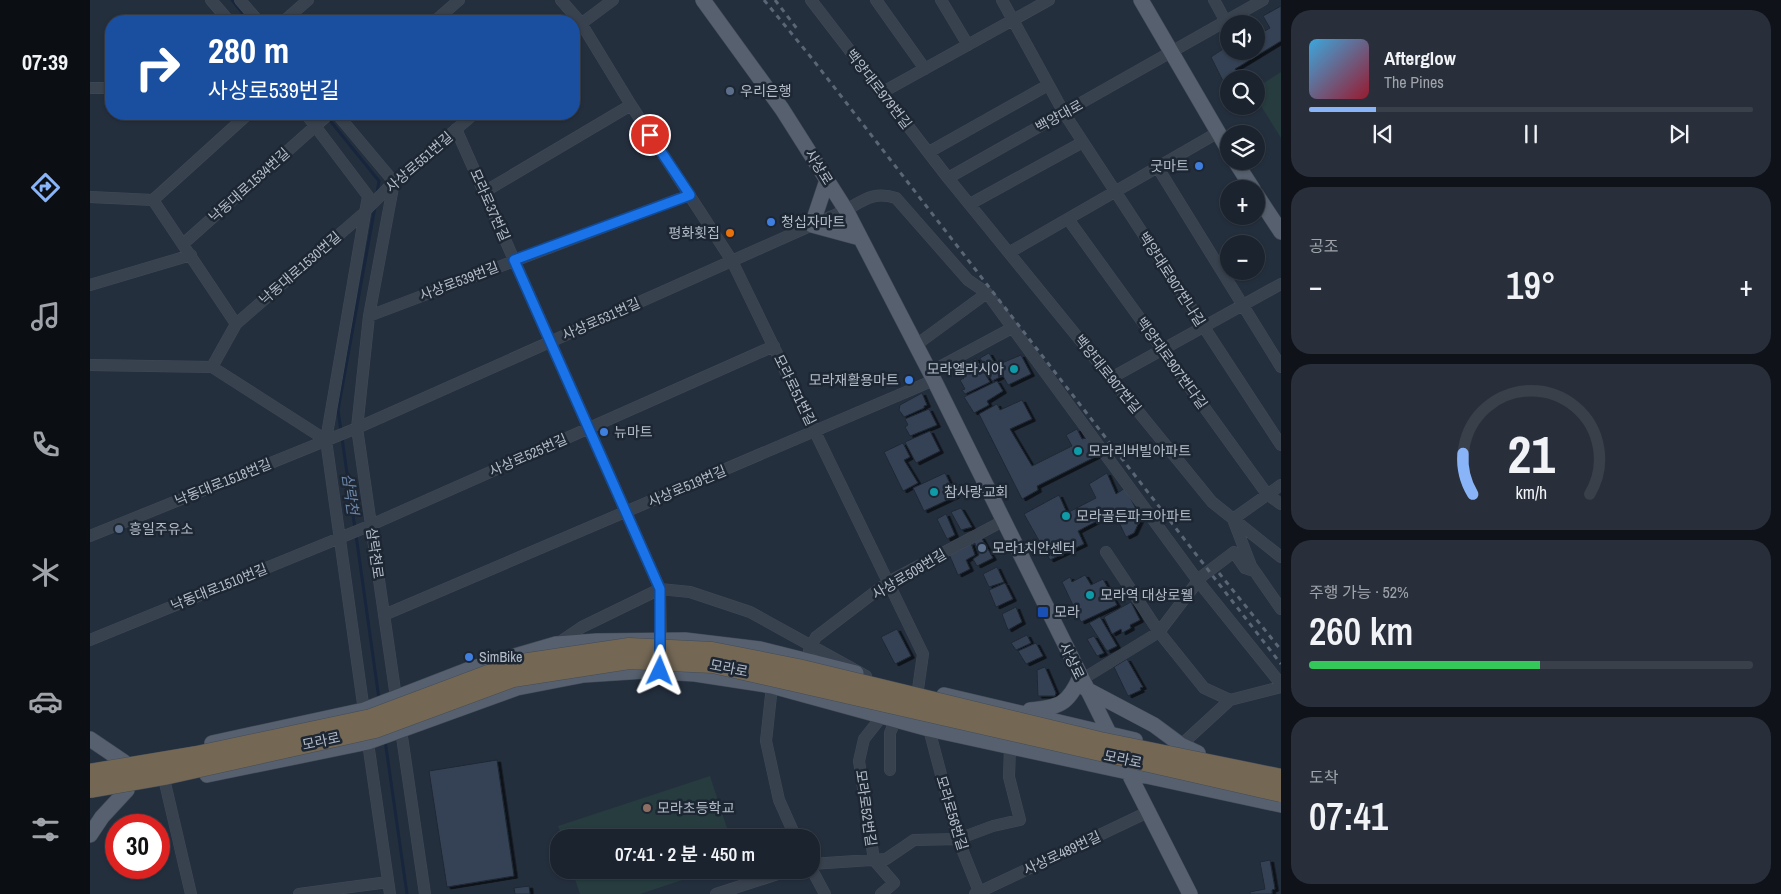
<!DOCTYPE html>
<html lang="ko">
<meta charset="utf-8">
<style>
body{margin:0;font-family:"Archivo Narrow","Noto Sans KR",sans-serif;background:#282f3a;color:#f1f3f6;height:100vh;display:flex;flex-direction:column;font-size:19px;white-space:nowrap}
*{box-sizing:border-box;margin:0}
p{font-size:16px;color:#a0a4aa}
.icon{flex:none;width:28px;height:28px;fill:none;stroke:currentColor;stroke-width:2;stroke-linecap:round;stroke-linejoin:round}
.map{position:relative;flex:1;overflow:hidden}
.details{display:flex;flex-direction:column;gap:10px;padding:10px;background:#0f1319;width:500px}
.details>*{flex:none}
.guide{position:absolute;left:15px;top:15px;width:475px;height:105px;border-radius:20px;box-shadow:0 1px 4px #0004,0 0 0 1px #39404a;background:#1a4fa0;color:#fff;overflow:hidden}
.fabs{position:absolute;left:1130px;top:15px;display:grid;gap:10px}
.fabs a{display:grid;place-items:center;width:45px;height:45px;border-radius:50%;background:#1b232e;box-shadow:0 1px 4px #0004,0 0 0 1px #39404a;font-size:25px}
.speed{position:absolute;left:15px;top:814px;display:flex;gap:10px;font-size:25px;font-weight:700;text-align:center}
.speed>*{display:grid;place-content:center;width:65px;height:65px;border-radius:50%;background:#1b232e;box-shadow:0 1px 4px #0004,0 0 0 1px #39404a;line-height:1}
.speed .limit{border:8px solid #d22;background:#fff;color:#111}
.pin{position:absolute;display:grid;place-items:center;width:42px;height:42px;color:#fff;margin:-21px;border:2px solid #fff;border-radius:50%;box-shadow:0 1px 5px #0007}
.me{position:absolute;width:55px;margin:-28px;rotate:2deg;stroke-linejoin:round;filter:drop-shadow(0 0 4px #0008)}
.turn{display:flex;align-items:center;gap:18px;height:105px;padding:0 20px;font-size:22px}
.turn .icon{width:65px;height:65px;stroke-width:2.5}
.turn b{display:block;font-size:35px;line-height:42px}
.big{font-size:38px;font-weight:600;line-height:1.1}
.details .card{flex:1;display:flex;flex-direction:column;justify-content:center;gap:8px;min-width:0;padding:0 18px;border-radius:20px;background:#282f3a}
.details .dial{align-items:center;gap:0}
.dial svg{height:130px;overflow:visible;fill:none;stroke:#39404a;stroke-width:7;stroke-linecap:round;text-anchor:middle}
.dial text{fill:#f1f3f6;stroke:none}
.song{display:flex;align-items:center;gap:15px}
.cover{width:60px;height:60px;border-radius:8px;background:linear-gradient(135deg,hsl(200 70% 55%),hsl(350 70% 35%))}
.played{height:5px;border-radius:2px;background:linear-gradient(90deg,#8ab4f8 15%,#39404a 15%)}
.keys{display:flex;justify-content:space-around;direction:ltr}
.heat{display:flex;justify-content:space-between;align-items:center;font-size:28px;direction:ltr}
.charge{height:8px;border-radius:4px;background:linear-gradient(90deg,#34c759 52%,#39404a 0)}
.trip{position:absolute;left:460px;top:829px;width:270px;height:50px;border-radius:20px;background:#1b232e;box-shadow:0 1px 4px #0004,0 0 0 1px #39404a;font-weight:600;line-height:50px;text-align:center}
main{display:flex;flex:1;min-height:0}
.tab-bar{display:flex;flex-direction:column;width:90px;justify-content:space-around;align-items:center;background:#0b0e12;color:#a0a4aa}
.tab-bar .icon{width:35px;height:35px}
.tab-bar .on{color:#8ab4f8}
.tab-bar b{font-size:22px;color:#f1f3f6}
.map>svg:first-child{display:block}
.green{fill:#263c3f}
.lines{fill:none;stroke-linecap:round;stroke-linejoin:round}
.stream{stroke:#17263c;stroke-width:3}
.building{fill:#364354;stroke:#1f2835;filter:url(#shadow)}
.minor-casing{stroke:#414a57;stroke-width:12}
.major-casing{stroke:#414a57;stroke-width:16}
.minor{stroke:#38414e;stroke-width:11}
.major{stroke:#56606e;stroke-width:15}
.rail{stroke:#5a6575;stroke-width:3;stroke-dasharray:5 5;stroke-linecap:butt}
.highway-bridge-casing{stroke:#434c59;stroke-width:19;stroke-linecap:butt}
.highway-bridge{stroke:#746855;stroke-width:18}
.route-casing{stroke:#114b97;stroke-width:12}
.route{stroke:#1a73e8;stroke-width:9}
.service-dot{fill:#5c6f8a;stroke:#1d2633;stroke-width:2}
.shop-dot{fill:#3f7fe0;stroke:#1d2633;stroke-width:2}
.food-dot{fill:#e8710a;stroke:#1d2633;stroke-width:2}
.culture-dot{fill:#0f9aa8;stroke:#1d2633;stroke-width:2}
.transit-dot{fill:#1a4fb4;stroke:#1d2633;stroke-width:2}
.education-dot{fill:#8d6e63;stroke:#1d2633;stroke-width:2}
.labels{text-anchor:middle;stroke-width:5;stroke-linejoin:round;paint-order:stroke}
.street-label{font-size:14px;fill:#b4bcc9;stroke:#1d2633}
.poi-label{font-size:14px;fill:#b4bcc9;stroke:#1d2633;text-anchor:start}
.water-label{font-size:15px;font-style:italic;fill:#6d86a8;stroke:#1d2633}
</style>
<main>
<nav class="tab-bar">
<b>07:39</b>
<svg class="icon on" aria-label="directions" viewBox="0 0 24 24"><path d="M12 3l9 9-9 9-9-9zM9 14v-3h6M13 9l2 2-2 2"/></svg>
<svg class="icon" aria-label="music" viewBox="0 0 24 24"><path d="M9 18V5l10-2v13"/><circle cx="6" cy="18" r="3"/><circle cx="16" cy="16" r="3"/></svg>
<svg class="icon" aria-label="phone" viewBox="0 0 24 24"><path d="M5 4h4l2 5-3 2q2 4 5 5l2-3 5 2v4C11 20 4 13 5 4z"/></svg>
<svg class="icon" aria-label="climate" viewBox="0 0 24 24"><path d="M12 3v18M4 7l16 10M4 17L20 7"/></svg>
<svg class="icon" aria-label="car" viewBox="0 0 24 24"><path d="M5 17H2v-5l4-1 3-4h7l3 4 3 1v5h-3M9 17h6M6 11h13"/><circle cx="7" cy="17" r="2"/><circle cx="17" cy="17" r="2"/></svg>
<svg class="icon" aria-label="filters" viewBox="0 0 24 24"><path d="M4 7h16M4 17h16"/><circle cx="9" cy="7" r="2"/><circle cx="15" cy="17" r="2"/></svg>
</nav>
<div class="map">
<svg width="1191" height="894" viewBox="0 0 1191 894">
<defs>
<filter id="shadow"><feDropShadow dx="3.5" dy="2" stdDeviation="0" flood-color="#0009"/></filter>
</defs>
<rect width="100%" height="100%" fill="#242f3e"/>
<path class="green" d="M1191,72V138L1166,98V88Z
M620,776L640,837H472L468,826Z
M482,870H623L550,894H490Z"/>
<g class="lines">
<path class="stream" d="M142,0L159,21
M238,118L289,181L287,193
M265,529L248,410L285,207
M266,535L289,699
M295,740L317,894"/>
</g>
<path class="building" d="M1191,6V41L1145,69L1148,75L1134,83L1121,57L1133,49L1138,55L1144,51H1166V36L1180,28L1173,16Z
M899,353L912,376L902,381L890,358Z
M931,355L941,374L918,385L907,365Z
M886,358L900,382L875,394L872,390L875,389L870,380L874,378L867,367Z
M907,381L913,391L897,401L899,405L884,413L874,397Z
M832,393L837,405L834,406V408L814,417L809,410L810,405Z
M932,400L942,419L920,429L942,466L982,446L976,435L987,429L992,439L997,438L1007,456L947,486L948,490L932,499L889,414L907,404L910,410Z
M839,409L847,425L820,436L815,427L818,425L815,419Z
M840,431L850,451L826,463L815,442Z
M813,443L820,457L814,460L828,483L813,491L794,452Z
M855,473L866,496L834,511L823,488Z
M1017,473L1026,494L1035,488L1051,518L1044,533L1036,537L1024,512L988,531L994,544L960,560L934,514L969,495L977,513L1006,498L999,484Z
M871,508L882,527L871,530L861,512Z
M856,514L865,535L857,539L847,519Z
M891,537L903,558L887,566L883,559L889,555L884,541Z
M881,543L885,555L876,560L880,569L868,575L859,554Z
M907,567L914,582L899,587L893,574Z
M995,575L1001,585L1013,579L1027,605L991,622L972,582L980,577L982,582Z
M915,583L923,599L906,607L899,590Z
M1041,602L1050,620L1040,625L1041,628L1032,633L1031,629L1022,634L1014,617Z
M926,607L932,622L918,630L912,614Z
M1010,617L1027,646L1017,651L999,623Z
M807,629L821,656L805,664L791,637Z
M937,635L941,643L926,650L921,643Z
M1004,636L1014,653L1007,656L997,639Z
M946,643L953,656L936,664L928,651Z
M1037,659L1053,687L1050,688L1051,690L1038,696L1024,667Z
M955,667L966,693L965,696H948L947,670Z
M407,760L424,876L357,887L339,771Z
M1180,860L1185,889L1182,890V894H1160V892L1175,889L1170,862Z
M439,886L440,894H425L424,888Z"/>
<g class="lines">
<g class="minor-casing">
<path id="minor" d="M121,0L139,21
M150,0L168,21
M471,0L491,23L541,105L642,261L833,654L828,689
M721,0L858,178L1122,502L1191,557
M786,0L835,69
M851,0L878,45
M912,0L974,113L1191,445
M1124,0L1136,22
M194,21L218,0
M345,21L369,0
M484,29L523,0
M0,88H21
M791,93L959,0
M216,114L278,196L236,440L275,718
M247,114L304,182L279,316L267,428L307,704
M366,129L570,589L571,647
M839,152L958,85
M1068,168L1191,367
M858,178L1173,0
M394,192L541,105
M0,197L63,200L158,114
M63,200L146,324
M880,204L993,142
M275,211L304,182L384,114
M978,219L1177,494L1191,504
M93,244L239,114
M920,252L1127,133
M0,285L101,255
M279,316L599,195
M826,345L897,293
M0,365L122,367L236,440
M122,367L146,324L274,213
M840,372L922,328
M1021,378L1191,284
M1191,485L1143,519L1161,566L1191,609
M0,536L267,428L756,210C774,200 784,191 806,198L878,280L897,293L1108,581L1191,684
M1016,552L1069,632L1114,688L1140,700L1191,687
M294,615L844,380
M0,640L274,528L684,346
M467,644L492,627L570,589L600,592L660,612L776,676
M719,650L726,637L798,582L913,521
M991,680L1069,632L1111,577L1144,552L1155,568L1164,571
M682,686L676,741L689,800L706,838
M310,723L335,894
M839,729L868,839L890,894
M277,736L300,894
M1091,745L1140,700
M800,770V733L806,719
M75,783L101,894
M721,864L796,859L824,840L868,839L903,826L930,820L919,777L920,747
M721,868L735,894
M209,894L298,882
M626,894L700,870
M791,894L804,883L784,860L769,761L774,739L793,715
M885,894L1060,811"/>
</g>
<g class="major-casing">
<path id="major" d="M613,0L692,109L756,210L844,380L1022,739
M1051,0L1139,151
M1145,161L1163,189
M737,180L722,225L770,238
M1166,194L1191,232
M996,689L1064,725L1091,745L1108,753
M854,695L1045,740
M940,710C969,707 978,705 990,677
M0,739L34,762L23,772
M122,743L274,710L380,669L466,644L507,641L595,640L670,649L766,673
M1035,766L1100,894
M117,775L278,742L427,688L494,675L555,671L605,674L682,686L839,729L1191,805
M0,835L12,817L37,790"/>
</g>
<use href="#minor" class="minor"/>
<use href="#major" class="major"/>
<path class="rail" d="M674,0L720,56L1191,664
M685,0L708,30
M1129,573L1191,650"/>
<g class="highway-bridge-casing">
<path id="highway-bridge" d="M0,773L107,755L281,718L425,664L539,647L622,651L708,668L1010,741L1191,778
M0,789L74,776L285,729L423,678L539,660L623,664L1191,793"/>
</g>
<use href="#highway-bridge" class="highway-bridge"/>
</g>
<g class="lines">
<g class="route-casing">
<path id="route" d="M560,135L600,195L424,260L570,589V671"/>
</g>
<use href="#route" class="route"/>
</g>
<g class="service-dot">
<circle cx="640" cy="91" r="5"/>
<circle cx="29" cy="529" r="5"/>
<circle cx="892" cy="548" r="5"/>
</g>
<g class="shop-dot">
<circle cx="1109" cy="166" r="5"/>
<circle cx="681" cy="222" r="5"/>
<circle cx="819" cy="380" r="5"/>
<circle cx="514" cy="432" r="5"/>
<circle cx="379" cy="657" r="5"/>
</g>
<circle class="food-dot" cx="640" cy="233" r="5"/>
<g class="culture-dot">
<circle cx="924" cy="369" r="5"/>
<circle cx="988" cy="451" r="5"/>
<circle cx="844" cy="492" r="5"/>
<circle cx="976" cy="516" r="5"/>
<circle cx="1000" cy="595" r="5"/>
</g>
<rect class="transit-dot" x="947" y="606" width="12" height="12" rx="2.5"/>
<circle class="education-dot" cx="557" cy="808" r="5"/>
<g class="labels">
<g class="street-label">
<text transform="translate(789 89) rotate(52)" y="5">백양대로979번길</text>
<text transform="translate(969 116) rotate(-29)" y="5">백양대로</text>
<text transform="translate(329 162) rotate(-41)" y="5">사상로551번길</text>
<text transform="translate(729 167) rotate(58)" y="5">사상로</text>
<text transform="translate(159 185) rotate(-42)" y="5">낙동대로1534번길</text>
<text transform="translate(400 205) rotate(66)" y="5">모라로37번길</text>
<text transform="translate(210 268) rotate(-41)" y="5">낙동대로1530번길</text>
<text transform="translate(1082 279) rotate(57)" y="5">백양대로907번나길</text>
<text transform="translate(369 281) rotate(-21)" y="5">사상로539번길</text>
<text transform="translate(511 319) rotate(-24)" y="5">사상로531번길</text>
<text transform="translate(1082 363) rotate(54)" y="5">백양대로907번다길</text>
<text transform="translate(1018 374) rotate(51)" y="5">백양대로907번길</text>
<text transform="translate(705 390) rotate(64)" y="5">모라로51번길</text>
<text transform="translate(438 455) rotate(-24)" y="5">사상로525번길</text>
<text transform="translate(133 482) rotate(-22)" y="5">낙동대로1518번길</text>
<text transform="translate(597 486) rotate(-23)" y="5">사상로519번길</text>
<text transform="translate(285 553) rotate(82)" y="5">삼락천로</text>
<text transform="translate(819 574) rotate(-31)" y="5">사상로509번길</text>
<text transform="translate(129 587) rotate(-22)" y="5">낙동대로1510번길</text>
<text transform="translate(982 661) rotate(64)" y="5">사상로</text>
<text transform="translate(639 668) rotate(11)" y="5">모라로</text>
<text transform="translate(231 741) rotate(-12)" y="5">모라로</text>
<text transform="translate(1033 759) rotate(12)" y="5">모라로</text>
<text transform="translate(776 808) rotate(82)" y="5">모라로52번길</text>
<text transform="translate(862 813) rotate(73)" y="5">모라로56번길</text>
<text transform="translate(972 853) rotate(-25)" y="5">사상로489번길</text>
</g>
<g class="poi-label">
<text x="650" y="96">우리은행</text>
<text x="1099" y="171" text-anchor="end">굿마트</text>
<text x="691" y="227">청십자마트</text>
<text x="630" y="238" text-anchor="end">평화횟집</text>
<text x="914" y="374" text-anchor="end">모라엘라시아</text>
<text x="809" y="385" text-anchor="end">모라재활용마트</text>
<text x="524" y="437">뉴마트</text>
<text x="998" y="456">모라리버빌아파트</text>
<text x="854" y="497">참사랑교회</text>
<text x="986" y="521">모라골든파크아파트</text>
<text x="39" y="534">흥일주유소</text>
<text x="902" y="553">모라1치안센터</text>
<text x="1010" y="600">모라역 대상로웰</text>
<text x="964" y="617">모라</text>
<text x="389" y="662">SimBike</text>
<text x="567" y="813">모라초등학교</text>
</g>
<g class="water-label">
<text transform="translate(260 494) rotate(82)" y="5">삼락천</text>
</g>
</g>
</svg>
<div class="fabs">
<a><svg class="icon" aria-label="sound" viewBox="0 0 24 24"><path d="M4 9h4l5-4v14l-5-4H4zM17 9q2 3 0 6"/></svg></a>
<a><svg class="icon" aria-label="search" viewBox="0 0 24 24"><circle cx="10" cy="10" r="6"/><path d="M15 15l6 6"/></svg></a>
<a><svg class="icon" aria-label="layers" viewBox="0 0 24 24"><path d="M12 4l9 5-9 5-9-5zM3 14l9 5 9-5"/></svg></a>
<a>+</a>
<a>−</a>
</div>
<div class="speed"><div class="limit">30</div></div>
<div class="pin" style="left:560px;top:135px;background:#d93025"><svg class="icon" aria-label="arrive" viewBox="0 0 24 24"><path d="M6 21V4h12l-3 4 3 4H6"/></svg></div>
<svg class="me" style="left:570px;top:671px" viewBox="-20 -20 40 40"><path d="M0-17L14 15 0 8-14 15z" fill="#1a73e8" stroke="#fff" stroke-width="4"/></svg>
<div class="trip">07:41 · 2 분 · 450 m</div>
<div class="guide">
<div class="turn"><svg class="icon" aria-label="right" viewBox="0 0 24 24"><path d="M7 20v-9h11M14 6l5 5-5 5"/></svg><div><b>280 m</b>사상로539번길</div></div>
</div>
</div>
<section class="details">
<div class="card">
<div class="song"><i class="cover"></i><div><b>Afterglow</b><p>The Pines</p></div></div>
<div class="played"></div>
<div class="keys"><svg class="icon" aria-label="previous" viewBox="0 0 24 24"><path d="M18 5L8 12l10 7zM5 5v14"/></svg><svg class="icon" aria-label="pause" viewBox="0 0 24 24"><path d="M8 5v14M16 5v14"/></svg><svg class="icon" aria-label="next" viewBox="0 0 24 24"><path d="M6 5l10 7-10 7zM19 5v14"/></svg></div>
</div>
<div class="card"><p>공조</p>
<div class="heat"><a>−</a><b class="big">19°</b><a>+</a></div>
</div>
<div class="card dial"><svg viewBox="0 0 100 80">
<path d="M14 69A42 42 0 1 1 86 69"/>
<path d="M14 69A42 42 0 0 1 8 44" stroke="#8ab4f8"/>
<text x="50" y="56" font-size="32" font-weight="700">21</text>
<text x="50" y="72" font-size="11">km/h</text>
</svg></div>
<div class="card"><p>주행 가능 · 52%</p><b class="big">260 km</b><div class="charge"></div></div>
<div class="card"><p>도착</p><b class="big">07:41</b></div>
</section>
</main>
